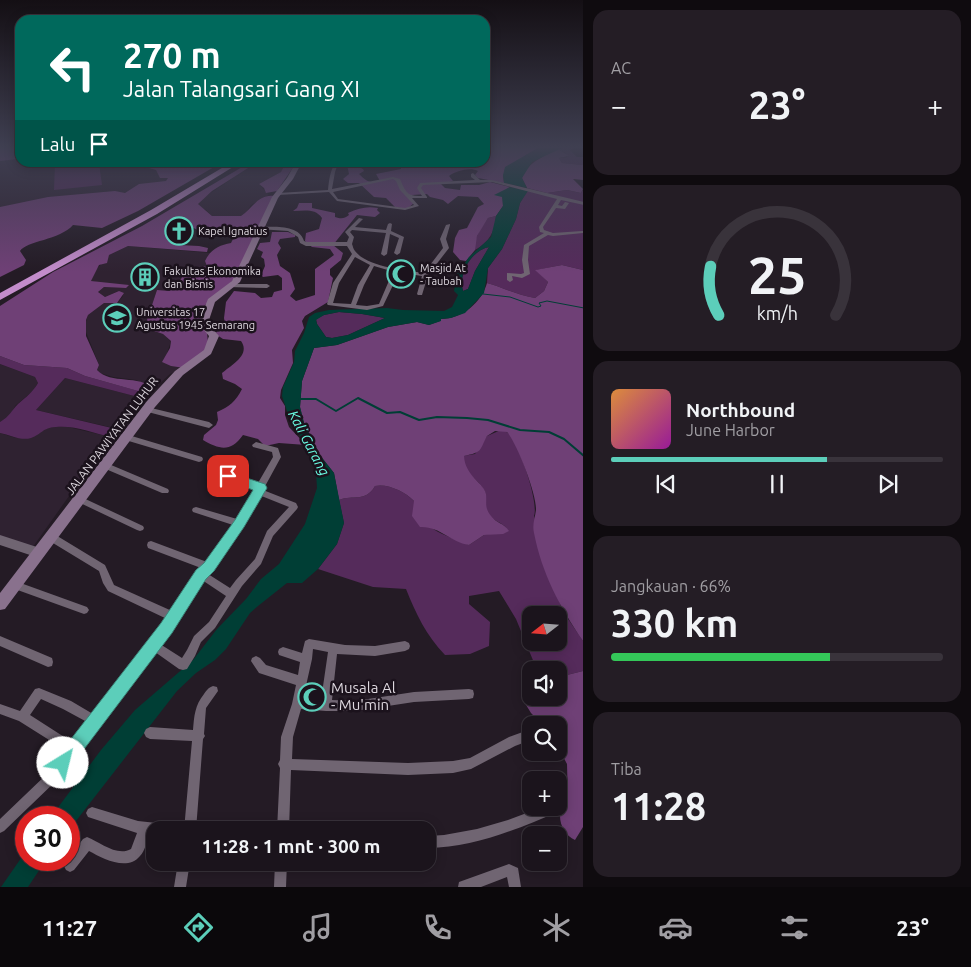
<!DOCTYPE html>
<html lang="id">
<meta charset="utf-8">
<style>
body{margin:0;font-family:Ubuntu,sans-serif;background:#241d25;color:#f1f3f6;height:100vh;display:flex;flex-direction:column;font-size:19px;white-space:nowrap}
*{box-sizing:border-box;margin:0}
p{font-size:16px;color:#a09ea3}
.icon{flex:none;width:28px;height:28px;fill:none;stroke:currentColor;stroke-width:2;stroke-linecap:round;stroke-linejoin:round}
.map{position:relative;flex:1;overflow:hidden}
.drawer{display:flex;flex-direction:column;gap:10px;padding:10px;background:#0f0b0f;width:388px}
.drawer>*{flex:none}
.hud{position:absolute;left:15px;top:15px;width:475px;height:152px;border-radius:15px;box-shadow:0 2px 12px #0003,0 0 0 1px #39333b;background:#00695c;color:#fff;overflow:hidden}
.needle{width:32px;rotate:253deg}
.buttons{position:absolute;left:522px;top:606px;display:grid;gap:10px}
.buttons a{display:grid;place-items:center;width:45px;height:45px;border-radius:10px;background:#1b141c;box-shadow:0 2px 12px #0003,0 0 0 1px #39333b;font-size:25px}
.speed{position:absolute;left:15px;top:806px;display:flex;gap:10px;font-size:25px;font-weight:700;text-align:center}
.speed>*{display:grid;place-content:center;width:65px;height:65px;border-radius:50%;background:#1b141c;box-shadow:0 2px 12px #0003,0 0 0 1px #39333b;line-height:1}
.speed .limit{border:8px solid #d22;background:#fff;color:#111}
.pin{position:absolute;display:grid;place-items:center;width:42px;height:42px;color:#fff;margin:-21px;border-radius:10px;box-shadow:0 2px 8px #0006}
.me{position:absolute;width:55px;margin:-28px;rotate:36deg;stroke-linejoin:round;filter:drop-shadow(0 0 4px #0008)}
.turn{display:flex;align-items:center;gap:18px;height:105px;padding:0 25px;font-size:22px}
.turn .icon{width:65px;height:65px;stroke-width:2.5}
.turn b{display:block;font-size:35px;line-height:42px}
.then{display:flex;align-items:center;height:48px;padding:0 25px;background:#0003;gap:10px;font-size:19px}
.big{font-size:38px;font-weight:700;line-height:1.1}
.drawer .widget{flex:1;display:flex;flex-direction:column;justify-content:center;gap:8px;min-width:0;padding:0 18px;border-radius:15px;background:#241d25}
.drawer .dial{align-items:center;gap:0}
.dial svg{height:130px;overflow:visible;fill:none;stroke:#39333b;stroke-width:7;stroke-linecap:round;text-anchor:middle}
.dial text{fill:#f1f3f6;stroke:none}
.song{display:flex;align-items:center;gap:15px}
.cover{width:60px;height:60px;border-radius:8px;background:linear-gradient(135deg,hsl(30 70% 55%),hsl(300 70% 35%))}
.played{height:5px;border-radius:2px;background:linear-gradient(90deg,#5cceba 65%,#39333b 65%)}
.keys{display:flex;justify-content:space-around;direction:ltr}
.heat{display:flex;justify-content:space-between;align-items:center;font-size:28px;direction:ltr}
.charge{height:8px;border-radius:4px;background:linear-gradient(90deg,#34c759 66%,#39333b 0)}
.trip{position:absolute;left:146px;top:821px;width:290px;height:50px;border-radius:15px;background:#1b141c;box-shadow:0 2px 12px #0003,0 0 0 1px #39333b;font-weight:700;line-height:50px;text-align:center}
.tab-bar{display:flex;height:80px;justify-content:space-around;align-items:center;background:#0b080b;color:#a09ea3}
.tab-bar .icon{width:35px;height:35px}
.tab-bar .selected{color:#5cceba}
.tab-bar b{font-size:22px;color:#f1f3f6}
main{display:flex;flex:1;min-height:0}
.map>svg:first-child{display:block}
.built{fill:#2f2231}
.green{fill:#552b5b;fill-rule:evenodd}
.forest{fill:#6f4076}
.water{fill:#003e35;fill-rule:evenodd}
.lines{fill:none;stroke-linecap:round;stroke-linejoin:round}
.stream-far1{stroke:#003e35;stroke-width:1}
.stream{stroke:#003e35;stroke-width:2}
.minor{fill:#706572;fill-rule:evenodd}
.tertiary{fill:#706572;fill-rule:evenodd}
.secondary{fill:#89718d;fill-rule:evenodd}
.motorway{fill:#c38ccb;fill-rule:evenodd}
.route{fill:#5cceba;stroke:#3c8679}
.labels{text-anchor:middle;stroke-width:5;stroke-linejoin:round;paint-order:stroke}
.far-poi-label{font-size:11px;fill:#ded8df;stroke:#1b121c;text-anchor:start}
.street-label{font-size:12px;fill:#ded8df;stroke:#1b121c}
.water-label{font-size:14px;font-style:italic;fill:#69fce3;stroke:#1b121c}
.near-poi-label{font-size:15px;fill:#ded8df;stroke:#1b121c;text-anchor:start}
</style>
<main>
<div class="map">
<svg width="584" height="887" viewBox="0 0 584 887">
<rect width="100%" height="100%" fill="#241b25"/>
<path class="built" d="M0,148H20V162L220,163L161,194L0,223Z
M256,163H291L283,168L281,172L259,184L269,195L251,205L246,213L241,216H212L206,210L199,207L198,205L200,200Z
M128,246L210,253L207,266L186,271L181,279L170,291L157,290L146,323L148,329L163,334L171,341L167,353L185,368L170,374L154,389L136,380L113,377L100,373L97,370L99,365L84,327L88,315L104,303H117L123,296L119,291L105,297L98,292L104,287L126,288L91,281L94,272L109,255Z
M0,364L35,377L38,383L34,390L15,406L11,415L0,422Z
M65,378L142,398L118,429L36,410Z
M56,427H68L111,437L30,551L0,542V433L16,438L33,437L44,428Z"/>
<path class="green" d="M562,148H575L570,150L577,157H583V165L562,163L559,158L568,157L565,153L558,149Z
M55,163H99L102,185L54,190Z
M527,188L547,193L567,190L581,193L583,190V270L562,265L536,270L548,282L544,291L535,298C518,295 504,288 487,283L488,268L502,249L516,219L520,203L527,191Z
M496,216C495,232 489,242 475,250C473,238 482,227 488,218Z
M489,247L475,271L468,289L463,291C458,275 470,251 489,247Z
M339,312L362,314L385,318L348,335L332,338L326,337L317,324L316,319L324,315Z
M0,356L24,365L67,368L85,376L149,394L142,398L65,378L36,410L116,429L111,437C93,433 74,425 56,427C42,428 42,434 31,438C21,441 10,435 0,433V422C10,416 11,411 18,404C26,397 33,392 38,383L35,377L0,364Z
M501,430C505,431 508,432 511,436C520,448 539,503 534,516L562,610L583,641V671L559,677V670H537L516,619L499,591L469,596V604L490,622L489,646L470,654L445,655C426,635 416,614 406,589L373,587L318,569L337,544L344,523L339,500C354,494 365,503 375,486C387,483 406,492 414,501C416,528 448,536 469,545L484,535L508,531C505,523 497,523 491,517C482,506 488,502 485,492C479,478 464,476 463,456L475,454L487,436ZM531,615H559V642H531Z"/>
<path class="forest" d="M0,148H19L20,157L17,159L0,161Z
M485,148H538L526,155L503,175L504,183L478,178L475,175L478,171C470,167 456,171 449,176L453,181L441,184L445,188L460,190L461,185H479L490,182L510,187C501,192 503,197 503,206L496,216L488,218L477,236L475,250L466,261L460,260L453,252L455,238L459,230L467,228L478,207L484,204L478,197L458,196L448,204L443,200L430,197L427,194L412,195L411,197L414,203L407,209L395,207L386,198L374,197L359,183H348L343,179L349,174L347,165L350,163L363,169L364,171L359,174C366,181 370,184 380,181L376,174L401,169V165L396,163L485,162Z
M558,149L569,156L559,158L562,163L583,165V180L573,179L583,189L581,193L567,190L547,193L527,188L522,178C529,161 543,157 558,149Z
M175,163H221L138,211L102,228L73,225C60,240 26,241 20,251L26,260L24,265L0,277V207L48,197L115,191L125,193L139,184L166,181L168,178H160L156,170L146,167Z
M249,163H256L212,191L198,204L212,216H241C252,209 258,194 274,196L245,266L222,293L205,305L200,315V322L207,333L208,342L205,351L185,368L171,366L162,362L170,348L171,341L163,334L148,329L146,323L157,290L170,291L181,279L185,271L207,266L205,261C210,250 219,245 231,243L233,239L226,235L201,232L181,221H178L172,234L175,240L180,242L179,245L199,246L208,248L207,252L128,246L109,255L107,263L99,265L91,281L129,285L126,288L104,287L98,292L105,297L119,291L124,293L117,303H104L88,315L86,320V336L99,365L97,370C111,385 139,374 154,389L152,393H145L85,376L67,368L24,365L0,356V306L53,272L142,226Z
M291,163H296L277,191L266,193L264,188L259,184L281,172L283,168Z
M299,203H312V208L335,213V217C341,219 344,219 349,215L348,213C359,208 367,206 378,208L377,210L380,213L375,217L357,215L333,245L343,253L341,260L330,269V275L333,278L328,302L305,316L302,321L304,328L292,350L293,363L281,390L280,398L285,406V415L289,427L306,445L279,443L265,446L258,439L243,435C231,452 220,450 203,440L204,435L216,425L218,420L217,412C229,407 236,401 242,389L235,384L223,379L222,373C231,365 251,355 241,341L223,339L217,335L216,332L226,329L224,318L226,302L234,291L255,293L261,298L272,297L274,292L282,290V278L278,275L263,277L261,275L265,266L264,259L261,257L263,252L257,249L260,243L270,242L272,232H288L295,235V237L280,239L278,243L281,248L277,255L280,266L290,273L295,289L290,296L296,301L315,295V269L334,255L330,249L312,247L305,241L306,233L319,229L322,218C315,208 304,211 293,211L297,208Z
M562,265L583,270V641C560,607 542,574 534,533C532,525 535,518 536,510C537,495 517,443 507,432L495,431L487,436C479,451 483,452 464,456C465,476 484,483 486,494C487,503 484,507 491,516C496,523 504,523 509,531L503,534L484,535L469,545C450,542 440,526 420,527L412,516L414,501C406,492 387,483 375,486C365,503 354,494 339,500L334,473L319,454L304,423L300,407L302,381L314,348L337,345L388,327L417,322L429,325L440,321L441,319C462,319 482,302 487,283C504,288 518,295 535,298L544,291L548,282L535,270Z
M583,671V827L575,840C566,836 560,826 560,816L564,814L568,801L567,764L559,749V725H543L531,713L523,700L531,691V698H559V677Z"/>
<path class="water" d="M538,148H562L532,162L522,178L527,188L504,183L503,175L505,167Z
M510,187L528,191L520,203L516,219L502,249L488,268L484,293L465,313L451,318L441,319V321L429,325L417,322L388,327L337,345L314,348L302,381L300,407L304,423L319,454L334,473L344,523L337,544L318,569L302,583H287L258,606L250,613L226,649L215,660L196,673L177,691L69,830V818H50L101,750L135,710L193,660L217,629L246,599L261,579L279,564L305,524L317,488L316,473L307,444L296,431L288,414L282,396L283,387L294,362L295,351L304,333L309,317L315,313L329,310L387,308L403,310L444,311L452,307L458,295L454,291L457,274L469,257L491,237L496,216L503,206L502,197L494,195ZM489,247L475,271L468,289L463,291C458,275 470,251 489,247ZM339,312L362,314L385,318L348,335L332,338L326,337L317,324L316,320L324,315Z
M26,851V860H46L28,887H1Z"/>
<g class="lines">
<path class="stream-far1" d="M483,294L510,297L538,307L541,306L539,303L547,301L584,308"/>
<path class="stream" d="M299,399H316L336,411L358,398L387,413L400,412L419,420L437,417L467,418L488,420L520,430L549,432L564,439L584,456"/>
<path class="minor" d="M336,163L338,164L335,172L332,189L393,177L400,179C405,191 407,197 422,196L417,188L420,183L475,180L471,177V174L473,173L480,180H492L584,202V205L561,200L558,205L562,206L565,202L569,203L565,209L556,208L543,227L544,230L553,233L582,231H584V233L553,236L548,235L529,246L528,260L530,274L522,278L512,276L513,280L510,282L507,280V273L521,274L524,273L522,260L524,245L544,233L540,232L539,227L557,199L492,182L423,185L421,188L427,197V198H412L419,206L405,210L337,201L329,192L278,195L276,194L278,193L328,190C329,181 330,169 336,163ZM393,179L396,181L400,190L414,205L405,208L338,199L333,192Z
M359,218L363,219L355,227L386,230L388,224L390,223L392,224L391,231L404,237L400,253L397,255L394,253L399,238L390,234L387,254L384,256L381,254L386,233L352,230L350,232L354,237L352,244C353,246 353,249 355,251C367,267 405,270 424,273L443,248L440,239L446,225L450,224V225L446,239L449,248L428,275L422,295H418L417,294L422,276L396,272L394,283L383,306L367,310L328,305L327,304L333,283L352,254L347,246H306L300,243L298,237L288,231L259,229L257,228L259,227C273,227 299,224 304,241L307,242H347L349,237L345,232ZM355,257L370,265L358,285L351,304L333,303L339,283ZM374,266L391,271L388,283L379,304L367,306L356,305L364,285Z
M230,284H267L270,286L267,288L228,287V285Z
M144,407H147L209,422L213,425L209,428L144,411L143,409Z
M125,434L202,457L203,459L202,461L199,462L122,439L121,437L122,435Z
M256,442L278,448L281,457L263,490L296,503L298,507L297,509L273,536L261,564L242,586L215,628L201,642L195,656L187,669L183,670L179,669L155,652L57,780L4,831L0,833V819L49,772L65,750L19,721L0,714V704L20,711L35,689L39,688L71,701L93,714L167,619L108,591L103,583L99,571L48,540L47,537L48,534L51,533L54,534L105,565L114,585L172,611L198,571L201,568L148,548L147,545L148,542L151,541L207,562L233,525L193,512L192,510L193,508L196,507L237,519L255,488L225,478L224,476L225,474L228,473L258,483L273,457L272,452L253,447L252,445ZM259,495L289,507L267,531L255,559L236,580L230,588L208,574L212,570L242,525ZM202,580L226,596L209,622L194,636L187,650L182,658L160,644L170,631ZM41,699L63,709L87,722L72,742L30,715Z
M104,462L168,489L169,491L168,493H162L101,467L100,465L101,463Z
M79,496L143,526L144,528L143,530L140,531L137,530L76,501L75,499L76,497Z
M15,581L87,607L89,610L87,613L84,614L12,588L10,585L12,582Z
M0,636L52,658L53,662L52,666L48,667L0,646Z
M309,639L345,645L375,646L405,641L409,643L410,646L409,649L405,651L375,656L337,654L332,700L355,701L414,692L469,689L473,690L474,694L473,698L469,699L414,702L355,711H326L301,709L293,737L292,759L408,763L453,761L470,758L509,737L531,729V740L515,746L471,769L453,773L408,775L291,770L289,830H277L280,768L278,764L280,760L281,737L292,704L296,685L259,673L251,661L252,658L256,656L260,658L266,665L298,675L300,662L279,655L278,652L279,649L283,647L302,653L305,641ZM313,649L328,652L321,700L303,699L312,659Z
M213,686L217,687L218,691L206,708L204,734L205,736L203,739L196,830H184L192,741L150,739L146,737L144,733L146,729L150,727L193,730C194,716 195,705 204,694C207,690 208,688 213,686Z
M559,805L560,808L558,812C517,829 473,848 428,848V836L444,835L477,829L508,820L540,808H559Z
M92,807L138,821L166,824L170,826L172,830H155V835L149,834C147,841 145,851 140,856C127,872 102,858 89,851L74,870L70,872L66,870L64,866L66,862L69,860V857L83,839L87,837C100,842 117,857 131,849L137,833L88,817L86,813L88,809Z
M178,862H190L186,887H174Z
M275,862H287L286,887H274Z
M509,864L518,868L521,887H509L507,877L481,887H458L459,882Z"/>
<path class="tertiary" d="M0,535L43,549L45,553L43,557L39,558L0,545Z"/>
<path class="secondary" d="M296,162H302L293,179L278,198L240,282L215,302L208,323L219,336L211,354L183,375L155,407L5,609L0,610V593L147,401L175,371L204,350L209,336L198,323L208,299L232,281L272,197L287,178Z"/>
<path class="motorway" d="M232,162H241L157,214L0,300V293L151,210Z"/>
</g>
<linearGradient id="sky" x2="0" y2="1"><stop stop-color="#140f14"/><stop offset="0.54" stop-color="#3f3f51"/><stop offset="1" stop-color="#3f3f51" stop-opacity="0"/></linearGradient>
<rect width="584" height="272" fill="url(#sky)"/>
<path class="route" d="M228,472L265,484L267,488L244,527L214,571L206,579L172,633L69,769L63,771L57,769L54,763L57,757L161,623L196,570L204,563L235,520L253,490L224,479L222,476L224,473Z"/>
<defs>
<g id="church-ring" transform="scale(1.4375)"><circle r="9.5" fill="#1b121c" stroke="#5cceba" stroke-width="1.5"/><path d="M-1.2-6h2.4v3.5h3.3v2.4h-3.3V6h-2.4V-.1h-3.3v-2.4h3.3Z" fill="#5cceba"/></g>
<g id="mosque-ring" transform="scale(1.4375)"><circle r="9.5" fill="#1b121c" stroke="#5cceba" stroke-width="1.5"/><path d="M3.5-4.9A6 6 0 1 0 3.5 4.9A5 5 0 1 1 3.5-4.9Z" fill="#5cceba"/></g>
<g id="building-ring" transform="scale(1.4375)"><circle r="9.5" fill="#1b121c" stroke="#5cceba" stroke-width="1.5"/><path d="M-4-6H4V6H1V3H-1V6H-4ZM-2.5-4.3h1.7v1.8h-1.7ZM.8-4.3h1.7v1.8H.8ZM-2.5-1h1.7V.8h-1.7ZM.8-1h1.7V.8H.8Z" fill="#5cceba"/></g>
<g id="university-ring" transform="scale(1.4375)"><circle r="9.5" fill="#1b121c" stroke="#5cceba" stroke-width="1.5"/><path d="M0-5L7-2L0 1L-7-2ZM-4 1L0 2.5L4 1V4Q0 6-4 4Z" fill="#5cceba"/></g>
</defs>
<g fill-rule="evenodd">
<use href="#church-ring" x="179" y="231"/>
<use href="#mosque-ring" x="401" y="274"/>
<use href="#building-ring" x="145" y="277"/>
<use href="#university-ring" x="117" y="318"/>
<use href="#mosque-ring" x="312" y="697"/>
</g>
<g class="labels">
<g class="far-poi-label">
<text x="198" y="235">Kapel Ignatius</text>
<text x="420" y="272">Masjid At<tspan x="420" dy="13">- Taubah</tspan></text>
<text x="164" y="275">Fakultas Ekonomika<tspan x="164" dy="13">dan Bisnis</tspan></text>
<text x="136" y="316">Universitas 17<tspan x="136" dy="13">Agustus 1945 Semarang</tspan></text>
</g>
<g class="street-label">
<text transform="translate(112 436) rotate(-53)" y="4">JALAN PAWIYATAN LUHUR</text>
</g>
<g class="water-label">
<text transform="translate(309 443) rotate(62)" y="5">Kali Garang</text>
</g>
<g class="near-poi-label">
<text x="331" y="693">Musala Al<tspan x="331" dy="17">- Mu'min</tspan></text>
</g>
</g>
</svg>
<div class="buttons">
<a><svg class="needle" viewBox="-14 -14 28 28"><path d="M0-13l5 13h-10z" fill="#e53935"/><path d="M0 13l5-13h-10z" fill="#a09ea3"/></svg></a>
<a><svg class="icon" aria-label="sound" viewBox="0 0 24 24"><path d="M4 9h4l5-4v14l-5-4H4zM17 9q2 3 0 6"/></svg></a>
<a><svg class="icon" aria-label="search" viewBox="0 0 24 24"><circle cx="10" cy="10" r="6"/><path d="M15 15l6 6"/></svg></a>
<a>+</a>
<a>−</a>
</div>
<div class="speed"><div class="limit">30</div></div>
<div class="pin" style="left:228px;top:476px;background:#d93025"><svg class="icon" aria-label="arrive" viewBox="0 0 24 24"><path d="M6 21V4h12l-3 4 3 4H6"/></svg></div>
<svg class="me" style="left:63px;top:763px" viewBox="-20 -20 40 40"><circle r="19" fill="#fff"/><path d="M0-13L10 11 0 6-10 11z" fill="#5cceba"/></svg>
<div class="trip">11:28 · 1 mnt · 300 m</div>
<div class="hud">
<div class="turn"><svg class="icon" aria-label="left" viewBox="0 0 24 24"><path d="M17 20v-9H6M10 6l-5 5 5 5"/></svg><div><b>270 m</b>Jalan Talangsari Gang XI</div></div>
<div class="then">Lalu<svg class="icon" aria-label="arrive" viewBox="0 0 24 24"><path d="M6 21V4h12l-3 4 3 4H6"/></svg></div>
</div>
</div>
<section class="drawer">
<div class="widget"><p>AC</p>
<div class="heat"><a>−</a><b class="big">23°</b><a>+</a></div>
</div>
<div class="widget dial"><svg viewBox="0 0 100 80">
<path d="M14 69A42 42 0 1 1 86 69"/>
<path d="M14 69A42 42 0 0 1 9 39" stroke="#5cceba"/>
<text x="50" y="56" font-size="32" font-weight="700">25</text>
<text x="50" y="72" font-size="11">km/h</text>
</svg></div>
<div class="widget">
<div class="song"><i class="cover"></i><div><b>Northbound</b><p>June Harbor</p></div></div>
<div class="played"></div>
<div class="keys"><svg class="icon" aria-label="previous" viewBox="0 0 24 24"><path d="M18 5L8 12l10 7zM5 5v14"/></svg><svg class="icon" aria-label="pause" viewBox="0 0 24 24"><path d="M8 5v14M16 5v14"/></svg><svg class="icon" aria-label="next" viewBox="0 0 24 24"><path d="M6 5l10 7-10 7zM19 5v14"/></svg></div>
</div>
<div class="widget"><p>Jangkauan · 66%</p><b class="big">330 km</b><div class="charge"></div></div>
<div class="widget"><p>Tiba</p><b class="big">11:28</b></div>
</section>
</main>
<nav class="tab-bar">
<b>11:27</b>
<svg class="icon selected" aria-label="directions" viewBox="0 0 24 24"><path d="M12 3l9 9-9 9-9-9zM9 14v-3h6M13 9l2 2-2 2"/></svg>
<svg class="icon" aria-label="music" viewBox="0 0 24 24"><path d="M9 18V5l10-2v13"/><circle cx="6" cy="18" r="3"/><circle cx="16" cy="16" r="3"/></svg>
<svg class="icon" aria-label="phone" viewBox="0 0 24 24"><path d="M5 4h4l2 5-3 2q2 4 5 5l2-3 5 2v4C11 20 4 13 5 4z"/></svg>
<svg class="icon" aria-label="climate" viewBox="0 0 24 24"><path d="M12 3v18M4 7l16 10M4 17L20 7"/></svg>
<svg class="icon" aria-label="car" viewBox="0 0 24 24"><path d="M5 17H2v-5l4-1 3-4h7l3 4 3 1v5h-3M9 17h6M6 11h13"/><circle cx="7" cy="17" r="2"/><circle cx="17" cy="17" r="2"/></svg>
<svg class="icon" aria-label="filters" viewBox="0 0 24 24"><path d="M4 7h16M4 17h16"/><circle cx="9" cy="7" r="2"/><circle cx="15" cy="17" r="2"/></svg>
<b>23°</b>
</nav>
